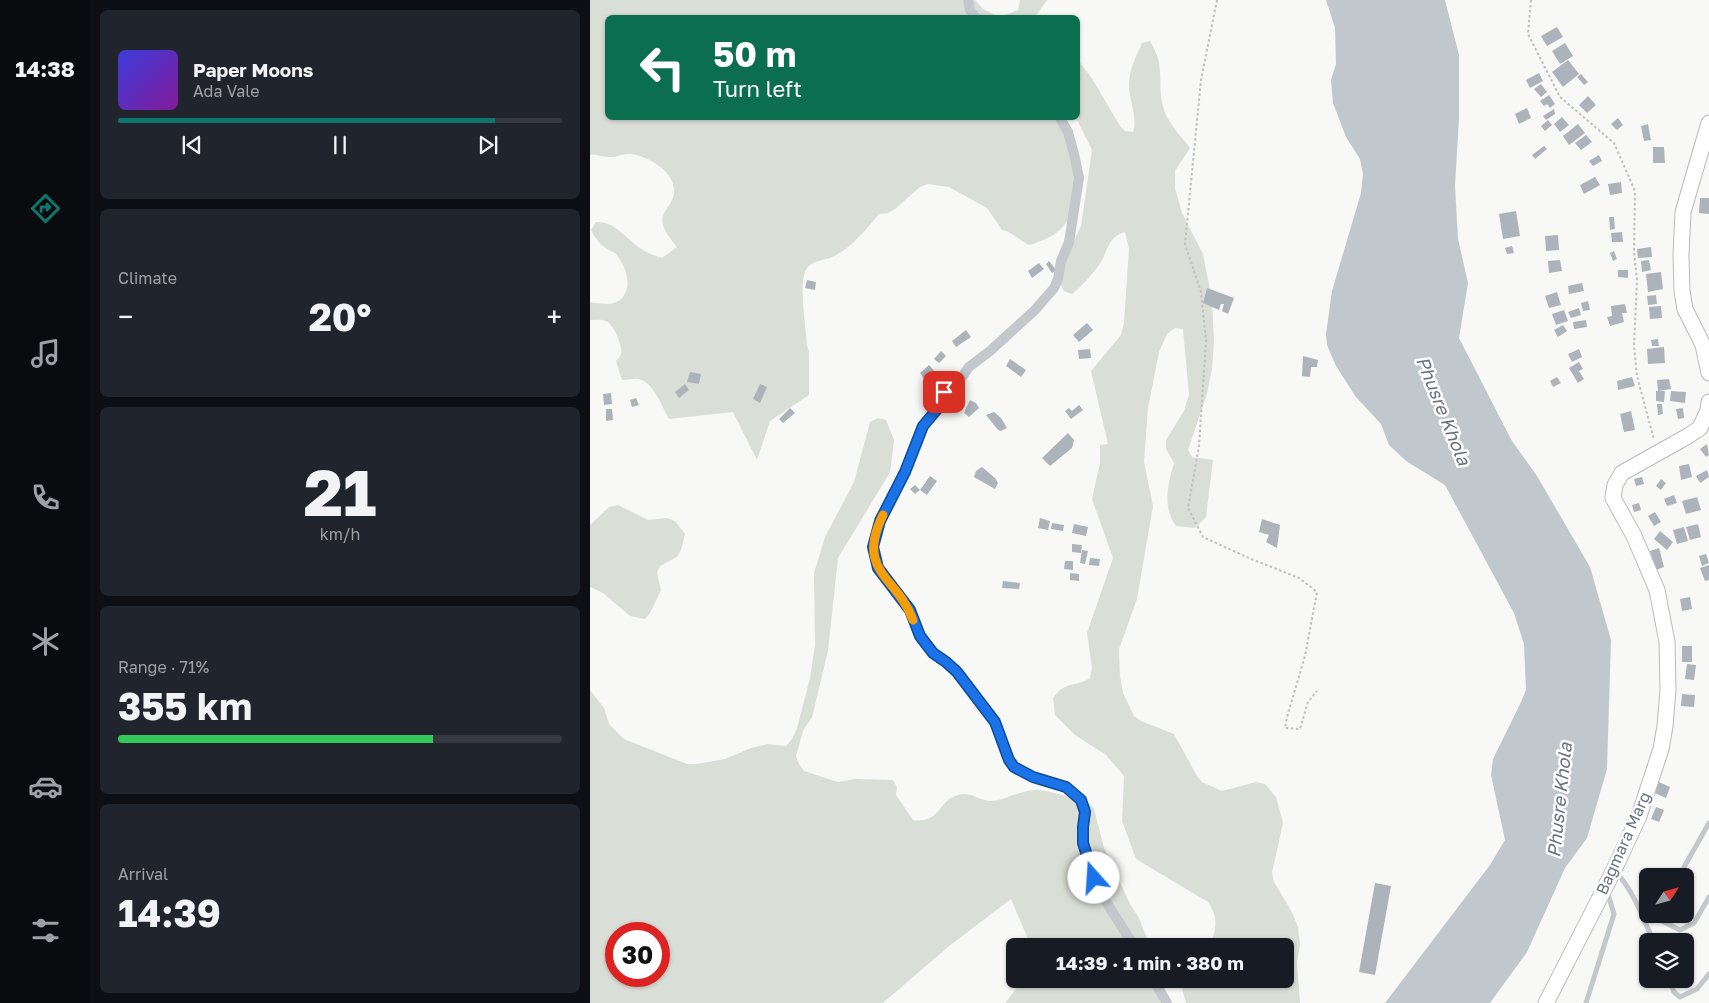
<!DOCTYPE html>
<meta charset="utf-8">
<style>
body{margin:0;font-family:"Golos Text",sans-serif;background:#20242c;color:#f1f3f6;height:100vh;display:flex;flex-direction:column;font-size:19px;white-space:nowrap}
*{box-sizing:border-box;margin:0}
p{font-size:16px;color:#9ea1a6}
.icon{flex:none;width:28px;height:28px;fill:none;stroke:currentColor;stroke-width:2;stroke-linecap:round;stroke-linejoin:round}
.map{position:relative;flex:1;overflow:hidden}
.sheet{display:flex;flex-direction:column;gap:10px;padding:10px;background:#0d0f14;width:500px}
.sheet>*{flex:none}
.banner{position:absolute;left:15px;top:15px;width:475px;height:105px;border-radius:8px;box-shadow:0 1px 4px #0004;background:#0b6e4f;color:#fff;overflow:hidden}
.needle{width:32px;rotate:54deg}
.buttons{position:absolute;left:1049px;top:868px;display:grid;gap:10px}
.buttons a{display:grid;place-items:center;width:55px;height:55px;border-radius:8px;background:#171b24;box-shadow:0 1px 4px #0004;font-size:25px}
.speed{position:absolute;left:15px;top:922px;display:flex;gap:10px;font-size:25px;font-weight:700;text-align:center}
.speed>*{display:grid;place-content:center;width:65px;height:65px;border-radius:50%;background:#171b24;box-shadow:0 1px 4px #0004;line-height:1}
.speed .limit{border:8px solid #d22;background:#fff;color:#111}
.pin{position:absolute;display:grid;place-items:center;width:42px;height:42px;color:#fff;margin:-21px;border-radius:10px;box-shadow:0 2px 8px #0006}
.me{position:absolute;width:55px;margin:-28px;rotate:341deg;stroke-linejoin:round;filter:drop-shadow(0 0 4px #0008)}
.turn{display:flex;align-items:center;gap:18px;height:105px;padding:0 25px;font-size:22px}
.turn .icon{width:65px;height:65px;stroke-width:2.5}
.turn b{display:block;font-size:35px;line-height:42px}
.big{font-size:38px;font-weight:700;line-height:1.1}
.sheet .tile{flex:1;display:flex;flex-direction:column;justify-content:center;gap:8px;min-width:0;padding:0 18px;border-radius:8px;background:#20242c}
.sheet .dial{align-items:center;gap:0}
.dial b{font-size:65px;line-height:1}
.song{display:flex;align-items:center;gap:15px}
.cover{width:60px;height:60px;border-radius:8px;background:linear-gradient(135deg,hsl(240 70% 55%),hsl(290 70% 35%))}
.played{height:5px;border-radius:2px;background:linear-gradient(90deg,#0f766e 85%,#363941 85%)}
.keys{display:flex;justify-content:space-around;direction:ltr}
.heat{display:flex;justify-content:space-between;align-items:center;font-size:28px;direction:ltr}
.charge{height:8px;border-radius:4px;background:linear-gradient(90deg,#34c759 71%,#363941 0)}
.trip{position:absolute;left:416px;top:938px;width:288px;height:50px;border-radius:8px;background:#171b24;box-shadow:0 1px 4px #0004;font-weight:700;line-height:50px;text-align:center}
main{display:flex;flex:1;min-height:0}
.tab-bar{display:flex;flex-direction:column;width:90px;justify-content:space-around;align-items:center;background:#090b0e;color:#9ea1a6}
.tab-bar .icon{width:35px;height:35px}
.tab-bar .on{color:#0f766e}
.tab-bar b{font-size:22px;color:#f1f3f6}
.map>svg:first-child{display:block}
.green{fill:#d9dfd7;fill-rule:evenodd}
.water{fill:#c0c7cd}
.building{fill:#adb3ba}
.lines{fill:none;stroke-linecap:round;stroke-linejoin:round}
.secondary-casing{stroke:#b7babf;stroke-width:17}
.path{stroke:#bebfc2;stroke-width:2;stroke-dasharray:2.5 2.5;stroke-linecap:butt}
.service{stroke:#c4c7cb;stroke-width:5}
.minor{stroke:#c4c7cb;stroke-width:10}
.secondary{stroke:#fff;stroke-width:15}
.route-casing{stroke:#114b97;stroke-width:12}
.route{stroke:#1a73e8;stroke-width:9}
.slow{stroke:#f59e0b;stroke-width:9}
.labels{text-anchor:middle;stroke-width:5;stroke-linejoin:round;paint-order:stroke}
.street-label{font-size:16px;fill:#697385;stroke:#fff}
.water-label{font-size:18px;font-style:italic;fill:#647381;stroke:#fff}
</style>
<main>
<nav class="tab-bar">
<b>14:38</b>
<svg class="icon on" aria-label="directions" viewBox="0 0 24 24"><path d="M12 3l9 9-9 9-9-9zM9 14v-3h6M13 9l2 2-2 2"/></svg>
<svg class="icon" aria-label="music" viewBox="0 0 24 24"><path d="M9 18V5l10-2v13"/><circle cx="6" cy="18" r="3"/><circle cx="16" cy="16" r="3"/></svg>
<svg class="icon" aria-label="phone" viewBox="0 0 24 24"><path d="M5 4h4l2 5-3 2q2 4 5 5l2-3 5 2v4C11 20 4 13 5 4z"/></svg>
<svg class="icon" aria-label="climate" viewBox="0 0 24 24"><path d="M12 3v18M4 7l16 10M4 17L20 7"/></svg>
<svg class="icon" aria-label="car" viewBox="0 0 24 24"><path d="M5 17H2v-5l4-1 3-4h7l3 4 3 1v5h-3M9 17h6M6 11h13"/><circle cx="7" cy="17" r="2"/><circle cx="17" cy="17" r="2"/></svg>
<svg class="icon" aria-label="filters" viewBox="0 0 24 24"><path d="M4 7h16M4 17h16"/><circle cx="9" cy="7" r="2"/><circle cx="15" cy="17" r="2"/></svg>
</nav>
<section class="sheet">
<div class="tile">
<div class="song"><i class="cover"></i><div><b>Paper Moons</b><p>Ada Vale</p></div></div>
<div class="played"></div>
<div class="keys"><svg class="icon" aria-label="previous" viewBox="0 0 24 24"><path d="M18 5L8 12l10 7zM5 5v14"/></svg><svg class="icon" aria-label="pause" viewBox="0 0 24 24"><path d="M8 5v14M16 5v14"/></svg><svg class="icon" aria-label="next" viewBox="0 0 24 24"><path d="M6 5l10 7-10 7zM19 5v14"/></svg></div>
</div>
<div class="tile"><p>Climate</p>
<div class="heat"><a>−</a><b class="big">20°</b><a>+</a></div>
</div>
<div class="tile dial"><b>21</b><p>km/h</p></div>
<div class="tile"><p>Range · 71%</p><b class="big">355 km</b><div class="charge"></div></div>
<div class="tile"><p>Arrival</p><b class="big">14:39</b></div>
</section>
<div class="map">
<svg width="1119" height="1003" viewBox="0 0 1119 1003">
<rect width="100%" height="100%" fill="#f8f8f6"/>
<path class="green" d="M0,0H385L393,9L409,17L18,18V118H467C481,143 492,194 477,221C469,235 453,241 439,245C430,241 421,231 412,230L397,208L359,187L338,184L330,187L305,209L298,213L289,214C276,229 263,247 244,256C235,261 219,260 215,272C209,287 216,327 217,345L219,353V395L180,421L167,460L143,412L79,419C72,407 64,382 48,379C44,378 37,380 32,380L26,361C28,359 30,357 31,354C33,346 24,325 16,321C11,319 6,320 0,320V302C11,304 25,307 33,297C43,284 35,265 26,254C24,252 22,252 19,250C11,246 5,238 1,230L6,222C25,221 35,238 50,248C56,253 64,255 72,258L87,247C80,238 68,225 74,213C78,206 83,201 84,193C86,172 59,157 42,154C36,153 29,156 23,157C15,158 8,154 0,155Z
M430,0H457L445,17H410L428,10Z
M560,41C576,67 567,81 573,106C576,121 591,136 600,148L585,171V188L592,213L613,254L622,300L624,342L622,369L617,394L598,450L602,457L623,460L616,517L605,528L586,526C572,507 578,484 584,463L576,449V440L594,411L599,394L593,329L585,328L577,334L569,352L558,408L554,462L563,506L547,599L529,649L530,676L533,693L544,716L551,721L584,734L607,776L612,782L632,791L666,782L675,784L686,797L693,823L682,873L684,882L702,912L708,927L710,945L707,962L710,1003H596L592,989L599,979H695V946H620C626,929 629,918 618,902L546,859L532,821L534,776L516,755L485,735L465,715L463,698C476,680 484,688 500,678L502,668L497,633L523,558L502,499L510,463V445L518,444L501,371L531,335L534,323L539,249L535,232C518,237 519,248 511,262C504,273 492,286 482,294L474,291L470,283L472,266L491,226L502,150L486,118H488V60L503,80L530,126L535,131L543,132C548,116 539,101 539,85C539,69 546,57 552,43Z
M288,418L296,420L304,440L301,466L299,474L248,558L238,651L222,717L213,731L206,756L209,764L214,771L248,782L265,779L303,780L307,787L306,795L323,820C351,824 348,800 368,795C380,791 390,801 401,801C413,801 431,790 446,790C459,790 485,799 499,803L504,809L514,848L540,904L549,918L560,946H441L421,899L359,946L293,1003H0V690L14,708L19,724L34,739L97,764H106L135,759L161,748L178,744L196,746L202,739L207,728L220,678L225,645L224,573L235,537L264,482L280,422ZM26,934H69V976H26Z
M28,505L58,520L77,518L85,521L95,534L91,550L87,557L70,566L67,573L71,590L60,613L55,619L40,616L13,593L0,587V525L19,507Z
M434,979H567L571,1003H415Z"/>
<path class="water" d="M736,0H855L869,55V118L865,186L868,239L878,283L869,338L922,441L947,476L1000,567L1021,640L1017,769L997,838L975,868L937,952L900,1003H795L900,865L915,840L901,775L903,759L931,702L936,690L934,644L924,613L855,485L816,461L799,445L791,424L766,397L746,366L737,345L736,334L742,291L771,193L773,174L770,159L756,137L743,103L741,80L746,64L745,28Z"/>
<path class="building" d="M967,27L973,37L957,46L951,36Z
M975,43L983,56L970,64L962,51Z
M978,60L989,74L973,87L962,72Z
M949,73L953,81L940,88L936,80Z
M991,74L998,82L994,85L987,77Z
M951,84L957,92L951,97L944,89Z
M959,95L965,104L960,108L957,104L954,106L950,101Z
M998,96L1006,105L997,113L989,105Z
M937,108L941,118L929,124L925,114Z
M964,109L965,114L956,120L953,116Z
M972,117L979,125L970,132L964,124Z
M1028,118L1033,125L1027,130L1021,124Z
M958,120L962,125L955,131L951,126Z
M988,124L995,133L979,145L973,136Z
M1058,124L1061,140L1054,141L1051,126Z
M996,135L1002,142L991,150L985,143Z
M954,146L957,149L945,159L942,155Z
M1063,147H1074L1075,163H1063Z
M1009,155L1012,161L1003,166L999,161Z
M1005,177L1010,185L994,194L990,185Z
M1031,182L1032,193L1020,195L1018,184Z
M1110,198H1119V214L1109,213Z
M926,211L930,236L913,239L909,214Z
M1019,217H1024L1025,229L1020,230Z
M1032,232L1033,242H1022L1021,233Z
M968,235L969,250L956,251L955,236Z
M922,246L924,253L917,254L915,248Z
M1061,247L1062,257L1048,258L1047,249Z
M1024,251L1027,259L1023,261L1020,253Z
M970,260L972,271L959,273L958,261Z
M1059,260L1061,270L1052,272L1051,261Z
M459,261L466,270L462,273L456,264Z
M449,263L454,269L442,278L438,271Z
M1028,270H1038V278L1028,277Z
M1071,272L1073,289L1058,292L1056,274Z
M217,280L226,282L225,290L215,288Z
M992,283L994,291L979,294L978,286Z
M617,288L644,298L638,314L632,311L634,304H631L629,310L613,303Z
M967,292L971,305L959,308L955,296Z
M1066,295L1067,304L1058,305L1057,296Z
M998,301L1000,310L993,311L991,303Z
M1035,304L1037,313H1032L1034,322L1020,326L1017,317L1022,316L1021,306Z
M1071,306L1072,318L1060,319L1059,307Z
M989,308L991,315L981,318L978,312Z
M974,310L978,321L966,325L962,314Z
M996,320L997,327L984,329L983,322Z
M497,323L503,330L489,342L483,335Z
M973,325L977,331L968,337L964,330Z
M376,330L381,337L366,347L362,341Z
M1068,339L1069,346H1062L1061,340Z
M1074,347L1075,363L1058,364L1057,349Z
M500,349L501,358L489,359L488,350Z
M989,349L992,357L982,362L978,354Z
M351,351L356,356L349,363L344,359Z
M713,356L728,360L727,367H721L720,377L712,376Z
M420,359L436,370L431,377L416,366Z
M989,362L993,369L989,371L994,379L988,383L979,368Z
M339,365L345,372L335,380L330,373Z
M100,372L111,374L109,384L97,382Z
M967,377L971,383L963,387L960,381Z
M1042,377L1045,386L1028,390L1027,381Z
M1079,379L1081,389L1068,391L1067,380Z
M95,384L99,390L89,398L85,392Z
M170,384L177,387L170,403L163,399Z
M1066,391H1075L1074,402L1066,401Z
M1081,391L1096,392L1095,403L1080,401Z
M21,393L22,404L14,405L13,394Z
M46,398L49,405L42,407L40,400Z
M380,400L386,403L389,408L379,417L374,413Z
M1067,404H1072L1073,414L1068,415Z
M489,405L493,410L481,419L475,411L479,408L482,411Z
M200,408L205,413L193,423L189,419Z
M1093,408L1094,418L1088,419L1086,409Z
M16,409H22L23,420L16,421Z
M1041,411L1045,430L1034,432L1030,414Z
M404,412L411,418L417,428L411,431L408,430L396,415Z
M478,433L484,440L482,448L460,466L452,458Z
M1117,444L1119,455L1116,457L1110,449Z
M1099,464L1102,477L1091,480L1089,466Z
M392,467L405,478L408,483L405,489L384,477L386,471Z
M1117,470L1119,477L1110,483L1106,476Z
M340,476L347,481L337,495L330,490Z
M1052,477L1054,484L1046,486L1044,479Z
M1071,479L1076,483L1071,490L1066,486Z
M325,485L330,490L325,494L320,489Z
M1084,495L1087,503L1077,506L1074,499Z
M1107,497L1111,510L1096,514L1092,501Z
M1049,503L1051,510L1044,512L1042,505Z
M1065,512L1071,522L1064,526L1058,516Z
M450,518L460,521L458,530L448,528Z
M672,519L690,525L687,548L676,542L679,535L669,532Z
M462,523L474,525L473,531L461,529Z
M484,524L498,527L496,536L482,533Z
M1108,524L1111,537L1100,540L1096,527Z
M1094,527L1098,541L1087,544L1083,530Z
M1070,531L1083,542L1077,550L1064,539Z
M482,544L492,545L491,553L482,552Z
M1069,548L1074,567L1066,570L1060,551Z
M492,550L498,551L495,564L490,563Z
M1116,554L1119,563L1112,566L1109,556Z
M500,558L510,559L509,566L499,565Z
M475,561H483V570L474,569Z
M1119,565V580L1115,581L1110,568Z
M480,573L489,574V581L480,580Z
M413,581L430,583L429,589L412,588Z
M1100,597L1102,609L1092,611L1090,599Z
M1092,646H1102V662H1092Z
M1097,664L1106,665L1104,680L1095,679Z
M1092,694L1105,695L1104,707L1091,706Z
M1069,782L1080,787L1076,798L1065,793Z
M1066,807L1074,810L1069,822L1061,819Z
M785,883L801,886L785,975L769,972Z"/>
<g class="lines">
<g class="secondary-casing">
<path id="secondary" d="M1119,123L1093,212L1091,255L1092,291L1095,309L1113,345L1119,373
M956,1003L1024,870L1049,816L1071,749L1075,726L1078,690L1077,642L1067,590L1044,536L1023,498L1025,485L1032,473L1098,436L1110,428L1118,410L1119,402"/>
</g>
<path class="path" d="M627,0L611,80L595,244L611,292L616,341L609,446L598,508L613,537L659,558L709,578L727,592L715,656L697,717L695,728L710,729L718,702L727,691
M941,0L938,34L970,97L1024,143L1045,191L1044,251L1047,280L1044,346L1047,376L1064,440"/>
<path class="service" d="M1026,872C1044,892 1053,917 1063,941
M1089,876L1119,823
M1058,914L1053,917L1062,916L1090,930L1104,923L1119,897
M1079,979L1084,992L1090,997L1107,989L1119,974
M996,1003L1024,914L1017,891"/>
<path class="minor" d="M378,0L380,10L386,18
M470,118L478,132L484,154L489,178L479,242L471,261L468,279L464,288L445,310L400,351L379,367L369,381L354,392L349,407L333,426L315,472L290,521L283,547L288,568L320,610L330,636L343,653L356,662L367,672L405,722L419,759L424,767L443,777L476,787L491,800L495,812L493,827V843L504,878L515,900L544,946
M563,979L577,1003"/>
<use href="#secondary" class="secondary"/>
</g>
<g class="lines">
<g class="route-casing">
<path id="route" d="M354,392L349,407L333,426L315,472L290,521L283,547L288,568L320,610L330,636L343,653L356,662L367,672L405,722L419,760L424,767L443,777L476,787L491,800L495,812L493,827V843L504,878"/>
</g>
<use href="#route" class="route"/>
<path class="slow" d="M293,515C265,572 307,576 323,620"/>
</g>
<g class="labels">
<g class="street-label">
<text transform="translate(1033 843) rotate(-66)" y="6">Bagmara Marg</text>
</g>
<g class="water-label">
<text transform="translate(853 411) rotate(68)" y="6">Phusre Khola</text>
<text transform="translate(970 800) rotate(-84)" y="6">Phusre Khola</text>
</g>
</g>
</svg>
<div class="buttons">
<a><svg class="needle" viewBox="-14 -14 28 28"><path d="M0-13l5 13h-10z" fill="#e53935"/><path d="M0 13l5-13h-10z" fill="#9ea1a6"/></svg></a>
<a><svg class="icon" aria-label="layers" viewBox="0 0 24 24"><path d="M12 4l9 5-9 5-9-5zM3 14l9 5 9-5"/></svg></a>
</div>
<div class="speed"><div class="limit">30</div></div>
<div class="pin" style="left:354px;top:392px;background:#d93025"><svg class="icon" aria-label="arrive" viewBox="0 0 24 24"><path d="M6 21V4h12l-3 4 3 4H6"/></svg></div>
<svg class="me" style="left:504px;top:878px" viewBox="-20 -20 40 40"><circle r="19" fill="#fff"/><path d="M0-13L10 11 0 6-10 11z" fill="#1a73e8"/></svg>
<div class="trip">14:39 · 1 min · 380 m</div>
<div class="banner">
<div class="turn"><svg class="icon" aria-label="left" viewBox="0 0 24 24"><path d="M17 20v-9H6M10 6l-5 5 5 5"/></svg><div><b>50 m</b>Turn left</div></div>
</div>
</div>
</main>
